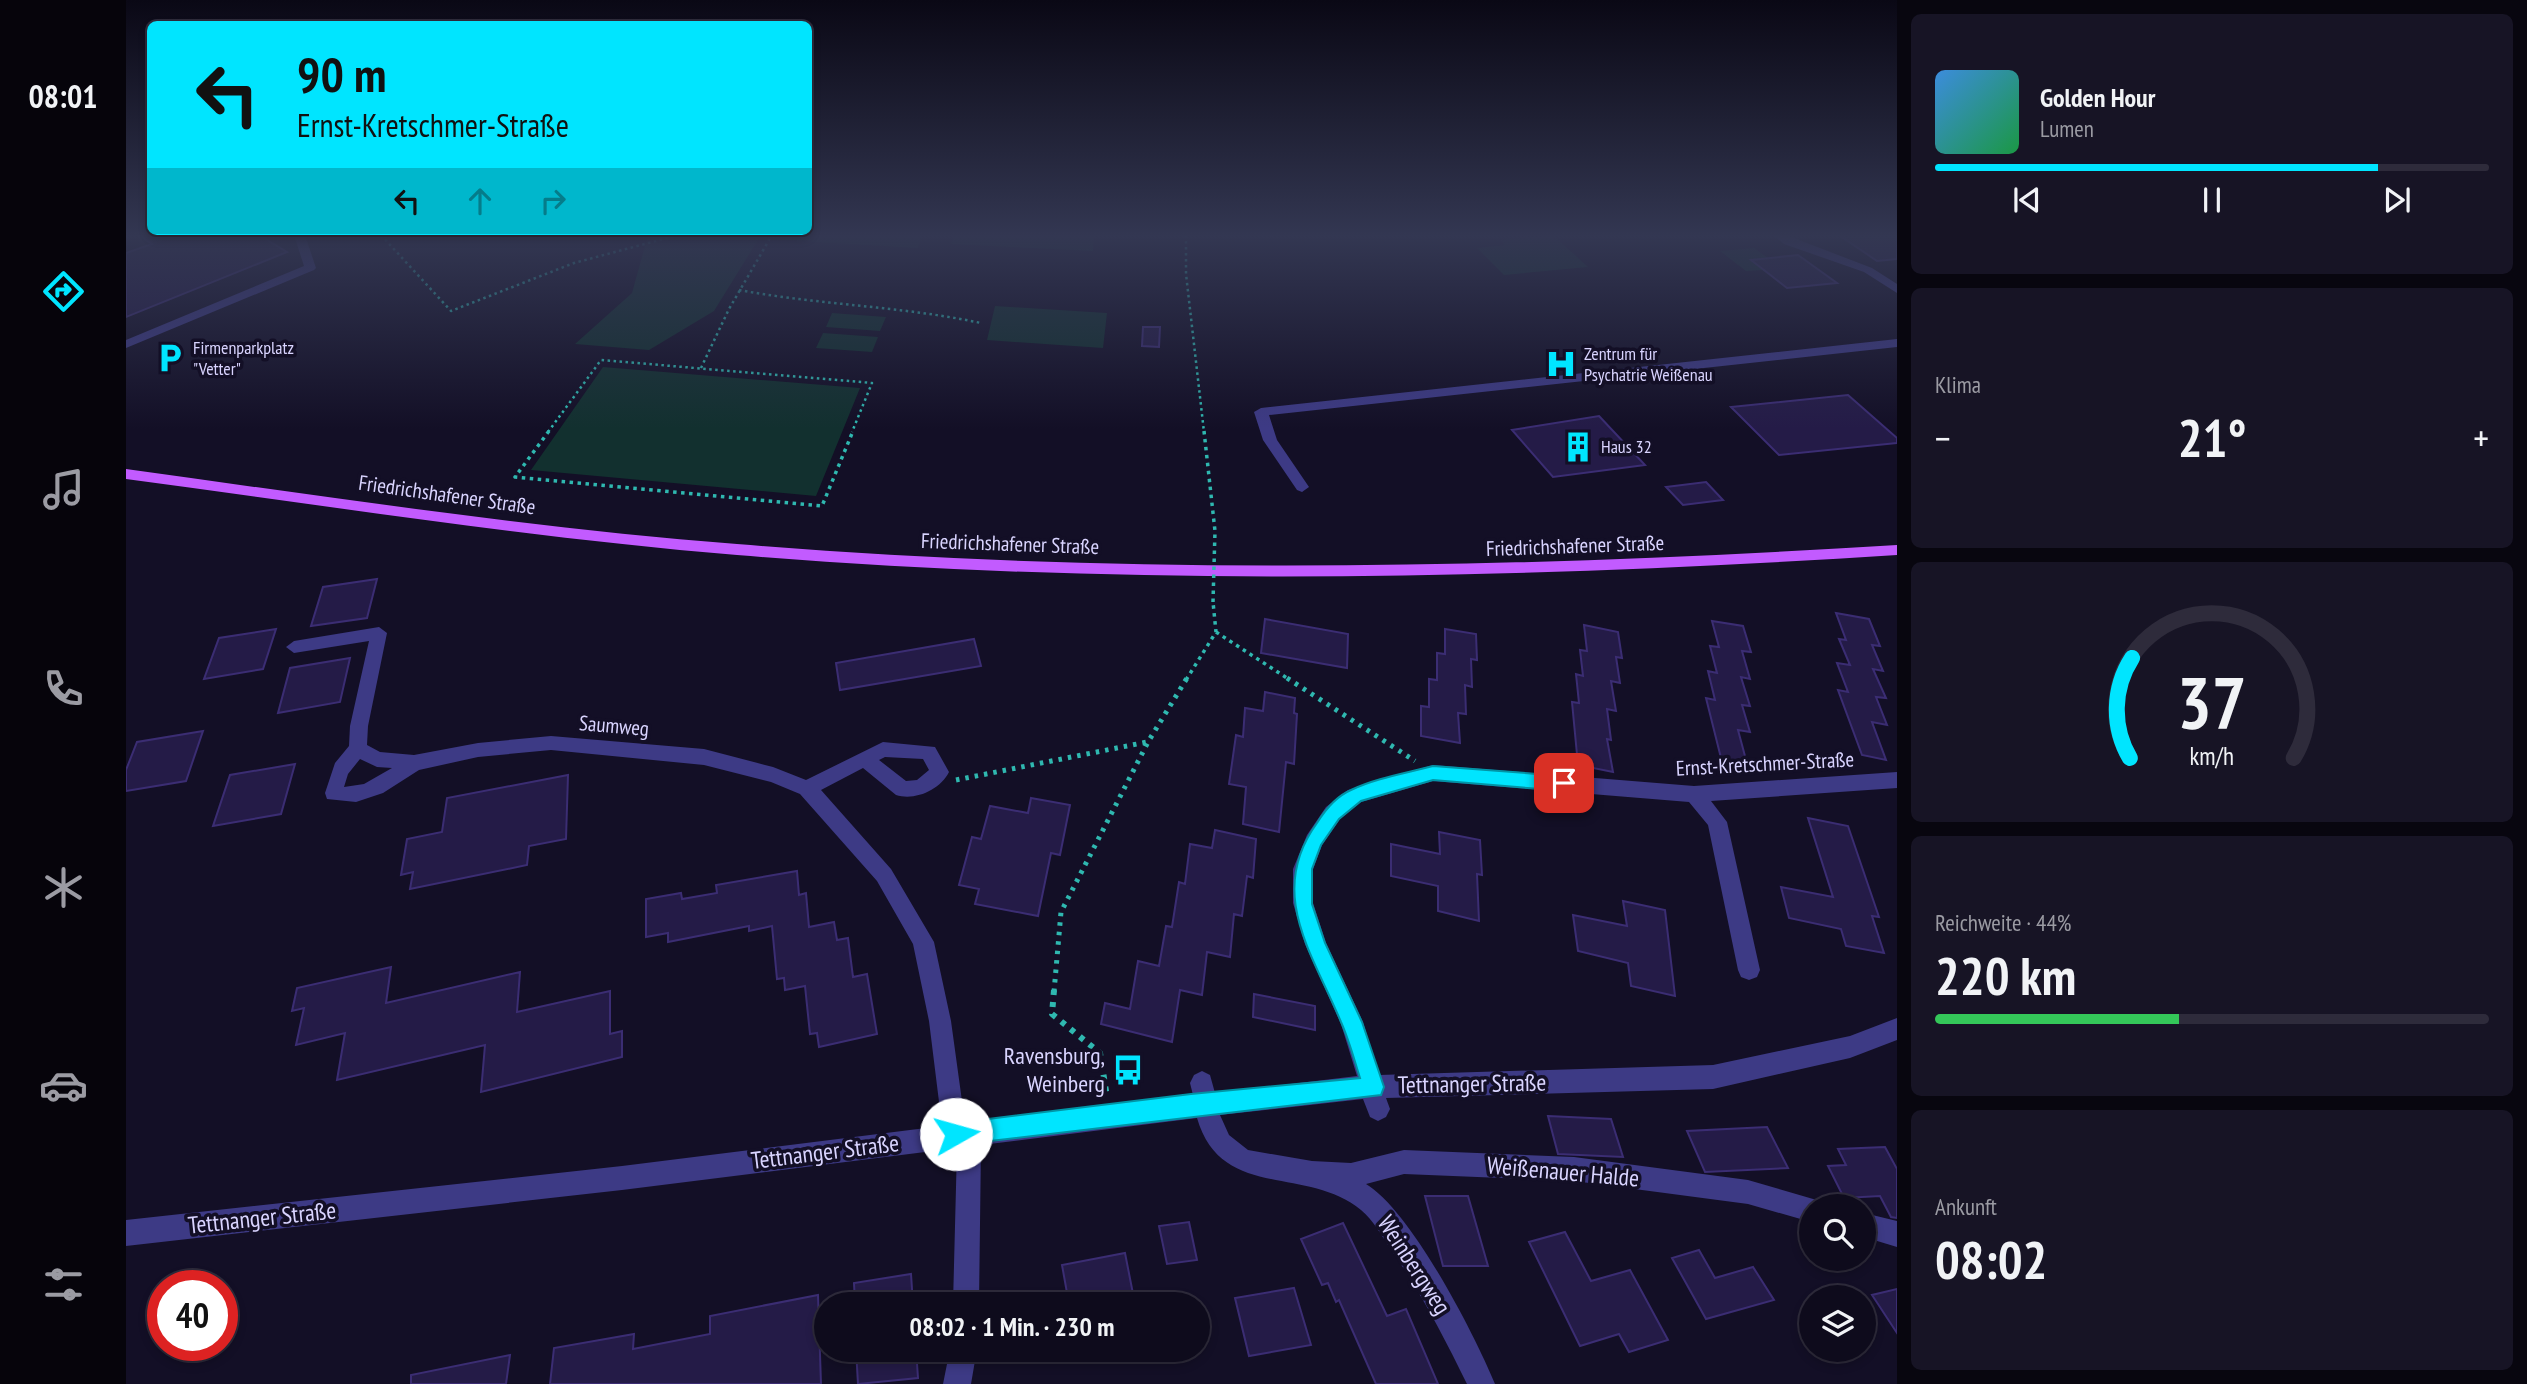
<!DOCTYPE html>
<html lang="de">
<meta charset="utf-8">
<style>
body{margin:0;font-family:"PT Sans Narrow",sans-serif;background:#171425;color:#f1f3f6;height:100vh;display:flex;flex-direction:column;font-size:26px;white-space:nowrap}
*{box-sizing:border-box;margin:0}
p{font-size:23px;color:#9b9ba3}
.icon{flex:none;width:38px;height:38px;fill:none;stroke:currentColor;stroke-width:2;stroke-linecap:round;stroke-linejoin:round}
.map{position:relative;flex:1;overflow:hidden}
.side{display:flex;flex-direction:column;gap:14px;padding:14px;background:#08060f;width:630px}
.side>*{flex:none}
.guide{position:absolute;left:21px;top:21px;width:665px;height:214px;border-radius:10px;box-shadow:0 4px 10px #0003,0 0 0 2px #2e2b3b;background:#00e5ff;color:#111;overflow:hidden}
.controls{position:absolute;left:1673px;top:1194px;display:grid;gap:14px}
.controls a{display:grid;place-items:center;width:77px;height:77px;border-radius:50%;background:#0e0b1c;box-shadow:0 4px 10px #0003,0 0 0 2px #2e2b3b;font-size:35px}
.speed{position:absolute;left:21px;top:1270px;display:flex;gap:14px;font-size:35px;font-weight:700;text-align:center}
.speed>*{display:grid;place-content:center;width:91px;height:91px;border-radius:50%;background:#0e0b1c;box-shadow:0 4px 10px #0003,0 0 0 2px #2e2b3b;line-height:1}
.speed .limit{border:10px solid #d22;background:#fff;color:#111}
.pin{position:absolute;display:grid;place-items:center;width:60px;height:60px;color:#fff;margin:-30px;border-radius:14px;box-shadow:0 4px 10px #0006}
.me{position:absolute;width:77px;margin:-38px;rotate:83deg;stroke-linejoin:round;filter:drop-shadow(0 0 5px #0008)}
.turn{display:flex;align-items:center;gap:24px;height:147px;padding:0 35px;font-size:32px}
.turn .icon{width:91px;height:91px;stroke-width:2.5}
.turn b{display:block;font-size:49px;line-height:60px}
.lanes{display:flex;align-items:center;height:66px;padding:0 35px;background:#0003;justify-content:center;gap:35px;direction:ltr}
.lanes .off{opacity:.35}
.big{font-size:52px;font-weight:600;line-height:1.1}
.side .widget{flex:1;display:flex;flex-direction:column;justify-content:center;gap:10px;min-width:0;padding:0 24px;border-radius:10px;background:#171425}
.side .dial{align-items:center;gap:0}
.dial svg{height:182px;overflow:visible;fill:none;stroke:#2e2b3b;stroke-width:7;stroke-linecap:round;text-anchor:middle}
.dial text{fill:#f1f3f6;stroke:none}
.song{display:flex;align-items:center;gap:21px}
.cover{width:84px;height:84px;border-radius:10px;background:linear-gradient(135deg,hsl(210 70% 55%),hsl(140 70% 35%))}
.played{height:7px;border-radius:4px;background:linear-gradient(90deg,#00e5ff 80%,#2e2b3b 80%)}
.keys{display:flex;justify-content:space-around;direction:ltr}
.heat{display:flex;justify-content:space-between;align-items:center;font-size:38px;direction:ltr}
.charge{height:10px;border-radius:5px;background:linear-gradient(90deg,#34c759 44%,#2e2b3b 0)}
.trip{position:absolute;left:688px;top:1292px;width:396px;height:70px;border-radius:35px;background:#0e0b1c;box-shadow:0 4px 10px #0003,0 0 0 2px #2e2b3b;font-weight:600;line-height:70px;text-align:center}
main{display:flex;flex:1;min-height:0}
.menu{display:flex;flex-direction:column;width:126px;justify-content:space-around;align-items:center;background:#06040b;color:#9b9ba3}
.menu .icon{width:49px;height:49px}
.menu .selected{color:#00e5ff}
.menu b{font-size:32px;color:#f1f3f6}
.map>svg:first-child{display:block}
.green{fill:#12302f}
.building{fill:#241b47;stroke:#3b2d73;stroke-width:2}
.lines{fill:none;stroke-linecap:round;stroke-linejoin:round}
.path-far3{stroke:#2fb8b0;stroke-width:2.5;stroke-dasharray:2.5 3.5;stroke-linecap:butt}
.path-far2{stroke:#2fb8b0;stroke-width:3.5;stroke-dasharray:3.5 4.5;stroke-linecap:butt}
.path-far1{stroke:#2fb8b0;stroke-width:5;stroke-dasharray:3.5 6;stroke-linecap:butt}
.path{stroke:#2fb8b0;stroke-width:6;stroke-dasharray:5 7;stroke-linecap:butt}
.minor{fill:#3d3a85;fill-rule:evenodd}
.major{fill:#c25bff;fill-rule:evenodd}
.path-bridge{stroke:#2fb8b0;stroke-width:3.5;stroke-dasharray:3.5 4.5;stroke-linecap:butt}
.route{fill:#00e5ff;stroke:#0095a6;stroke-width:2}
.labels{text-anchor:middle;stroke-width:7;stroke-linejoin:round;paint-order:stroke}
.far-poi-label{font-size:18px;fill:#d9d4ff;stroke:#130f26;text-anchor:start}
.street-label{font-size:21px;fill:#d9d4ff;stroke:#130f26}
.near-poi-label{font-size:24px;fill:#d9d4ff;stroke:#130f26;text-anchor:end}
.near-street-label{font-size:24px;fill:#d9d4ff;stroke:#130f26}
</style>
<main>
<nav class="menu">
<b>08:01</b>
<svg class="icon selected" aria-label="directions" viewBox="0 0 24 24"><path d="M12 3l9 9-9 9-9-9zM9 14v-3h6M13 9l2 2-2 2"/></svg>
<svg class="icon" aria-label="music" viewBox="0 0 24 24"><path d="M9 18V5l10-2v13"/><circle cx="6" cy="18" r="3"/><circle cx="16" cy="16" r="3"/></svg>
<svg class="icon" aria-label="phone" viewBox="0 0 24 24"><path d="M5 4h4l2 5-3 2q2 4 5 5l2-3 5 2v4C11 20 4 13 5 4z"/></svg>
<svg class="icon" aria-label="climate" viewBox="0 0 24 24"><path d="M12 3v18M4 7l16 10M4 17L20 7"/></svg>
<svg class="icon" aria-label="car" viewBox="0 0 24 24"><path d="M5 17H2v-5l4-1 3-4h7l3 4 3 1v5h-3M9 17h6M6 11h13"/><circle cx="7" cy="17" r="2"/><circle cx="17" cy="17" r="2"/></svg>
<svg class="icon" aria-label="filters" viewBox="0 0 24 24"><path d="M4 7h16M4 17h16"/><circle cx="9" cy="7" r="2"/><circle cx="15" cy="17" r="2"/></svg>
</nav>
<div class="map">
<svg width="1771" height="1384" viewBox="0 0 1771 1384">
<rect width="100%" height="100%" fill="#130f26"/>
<path class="green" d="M522,235H635L588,311L523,350L449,344L506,293Z
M659,235H796L792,248L656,240Z
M828,235H968L967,251L825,244Z
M1427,235L1462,267L1378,275L1351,248L1379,245L1375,240Z
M1628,248L1642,258L1625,260L1637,270L1620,271L1594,251Z
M869,306L981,313L977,348L861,340Z
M706,313L760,317L754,331L700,327Z
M697,333L752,337L746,352L690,348Z
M477,367L734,388L690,496L405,470Z"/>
<path class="building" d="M13,235H133L161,252L0,317V253L26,244Z
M1713,235H1771V259L1751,261Z
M1672,255L1711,283L1661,288L1625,260Z
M1017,327H1034L1033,347L1016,346Z
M1722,395L1771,438V443L1653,455L1605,407Z
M1473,416L1519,465L1427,477L1386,430Z
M1580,482L1597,500L1557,505L1540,487Z
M251,579L241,618L185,626L197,587Z
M1710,613L1743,619L1754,646L1746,645L1757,671L1747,669L1760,698L1750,697L1761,725L1746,722L1760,760L1736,755L1712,690L1722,692L1711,663L1724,665L1713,639L1720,640Z
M1139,619L1222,634L1221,668L1135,653Z
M1586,621L1617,626L1625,652L1616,651L1624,679L1615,677L1624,706L1616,705L1624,732L1612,730L1623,771L1597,766L1580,698L1589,700L1582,671L1591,673L1584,646L1593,647Z
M1458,625L1492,632L1496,658L1490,657L1494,683L1485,681L1490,711L1481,709L1485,740L1481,739L1487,772L1452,765L1446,702L1453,703L1450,674L1457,676L1454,650L1461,651Z
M150,629L137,669L78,679L93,638Z
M1319,629L1350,634L1351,660L1345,659L1346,687L1339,685L1340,714L1332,713L1334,743L1295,736V706L1303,707V679L1311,680V653L1319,654Z
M848,639L855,666L714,690L710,663Z
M224,658L214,702L152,713L164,668Z
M1139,692L1169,698L1168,713L1171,714L1168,764L1160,762L1153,832L1117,824L1120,787L1103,784L1110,735L1117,737L1119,708L1137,711Z
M77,731L60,781L0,791V770L11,742Z
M169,764L155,814L87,826L104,775Z
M442,775L440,839L403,846L401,865L284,889L287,872L275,875L281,839L316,832L321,798Z
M905,798L944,805L934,855L925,853L912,916L849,904L853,889L833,885L846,837L855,839L864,806L902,813Z
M1682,818L1722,826L1753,917L1746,916L1758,953L1720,946L1715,929L1663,918L1655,887L1707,897Z
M1089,830L1130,839L1127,878L1121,876L1116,916L1108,914L1104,957L1081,952L1076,995L1054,990L1046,1042L975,1024L979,1003L1004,1009L1012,961L1033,966L1040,926L1046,927L1053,882L1059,884L1064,844L1086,848Z
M1313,832L1354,840L1356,875L1351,874L1353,921L1312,911V886L1265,876V844L1314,854Z
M671,871L673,895L680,893L683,927L708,922L711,940L722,938L727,977L741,974L751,1034L693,1047L691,1033L684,1034L679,986L659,990L658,978L651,979L646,926L623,931V926L542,942V933L520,937V899L555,893L556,899L591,893L590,885Z
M1497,901L1539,910L1549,996L1505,986L1502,963L1452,951L1447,915L1501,926Z
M265,967L260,1003L394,972L391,1012L484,991V1034L496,1031V1057L355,1092L359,1045L211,1080L219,1033L170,1045L178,1008L166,1011L171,988Z
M1128,994L1189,1006V1030L1127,1017Z
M1422,1116L1485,1119L1497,1157L1432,1154Z
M1641,1127L1662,1168L1579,1172L1561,1131Z
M1759,1147L1771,1169V1218L1765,1217L1754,1196L1718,1198L1702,1166L1720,1165L1712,1149Z
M1299,1196H1342L1362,1266H1317Z
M1063,1222L1071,1260L1041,1264L1033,1226Z
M1217,1223L1261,1316L1280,1309L1312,1384H1250L1213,1300L1210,1302L1202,1283L1196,1285L1175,1239Z
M1439,1232L1465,1281L1504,1270L1542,1340L1503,1352L1493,1334L1454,1346L1403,1242Z
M1573,1250L1589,1278L1627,1267L1648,1300L1580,1319L1546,1258Z
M999,1253L1009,1304H943L936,1265Z
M785,1274L787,1304H729L728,1283Z
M1168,1288L1185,1345L1123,1356L1109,1298Z
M1771,1289V1333L1746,1295Z
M692,1295L695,1384H424L428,1348L508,1334L507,1349L584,1334V1316Z
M730,1349H790L792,1378L732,1384Z
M384,1355L380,1384H285V1375Z"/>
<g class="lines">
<path class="path-far3" d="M255,235L325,311L448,263L552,235
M1060,235V274L1078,432
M613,290C693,305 775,306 855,323
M575,368L603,309L646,235
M422,432L475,360L746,383L726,432"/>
<path class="path-far2" d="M423,431L389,477L696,506L727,431
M1078,431L1089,531
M1090,632L1164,680
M1060,680L1090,632L1087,602"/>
<path class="path-far1" d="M1161,678L1289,761
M830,780L1021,742
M928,992L935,912L1022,742L1061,678"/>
<path class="path" d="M928,990L926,1014L974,1053L981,1097"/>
<path class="minor" d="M168,235H179L190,268L188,270L0,348V340L178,266Z
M1647,235H1660L1746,268L1771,284V293L1738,272L1658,244Z
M1771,339V347L1143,415L1151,440L1183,487L1176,492L1171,490L1137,440L1128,412L1135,408Z
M253,627L261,633L242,726L241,745L254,752L288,755L352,743L425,736L578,749L647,767L680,780L757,742L809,747L823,772C814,790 789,801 770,795L737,768L695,790L765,869L808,942L825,1021L839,1123L1067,1095L1064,1083L1068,1075L1076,1071L1084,1075L1089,1093L1231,1076L1215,1024L1179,944L1167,903V869L1181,835L1200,807L1222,790L1307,765L1568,786L1771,772V788L1585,801L1601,822L1634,970L1631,977L1623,980L1615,977L1612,970L1582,825L1563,802L1307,781L1235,802L1214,819L1196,845L1187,869V903L1200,943L1237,1022L1253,1075L1587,1065L1724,1036L1771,1018V1040L1724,1058L1587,1089L1260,1098L1264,1109L1260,1117L1252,1121L1244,1117L1237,1099L1094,1115L1103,1135L1122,1150L1186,1161L1225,1163L1278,1150L1448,1157L1622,1180L1694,1201L1696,1206H1685V1222L1622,1204L1448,1181L1278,1174L1240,1184C1285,1211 1348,1333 1369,1384H1341C1318,1337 1294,1291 1264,1248C1255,1235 1248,1221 1235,1210C1180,1165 1095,1201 1071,1118L855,1145L853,1304H827L831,1148L496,1190L0,1246V1220L496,1166L816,1126L803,1021L787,944L751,881L674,794L645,782L578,765L425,750L352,757L293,770L257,793L230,802L201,799L199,793L209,763L223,746L224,726L243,641L168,653L160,647L168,641ZM759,757L797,759L803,770L791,780L780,781L753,760ZM234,759L251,767L266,768L238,784L218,787L222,774Z
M1738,1213L1771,1221V1247L1738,1237Z
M824,1349H851L845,1384H817Z"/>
<path class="major" d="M0,469C203,497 407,528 611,544C997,576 1385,569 1771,545V555C1385,580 997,587 611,555C407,538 203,506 0,479Z"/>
<path class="path-bridge" d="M1087,602L1089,531"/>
</g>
<linearGradient id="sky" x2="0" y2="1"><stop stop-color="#0a0815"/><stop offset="0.55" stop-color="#333752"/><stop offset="1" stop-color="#333752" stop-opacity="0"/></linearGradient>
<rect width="1771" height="429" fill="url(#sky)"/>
<path class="route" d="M1307,766L1438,776L1446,783L1438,791L1307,780L1235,801L1213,819L1195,845L1186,869V904L1199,943L1236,1022L1258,1087L1255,1095L830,1145L822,1142L819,1134L822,1127L830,1123L1065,1094L1234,1078C1228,1059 1223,1040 1215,1022C1187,954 1140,893 1191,823C1199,810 1211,796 1225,790C1250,778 1281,773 1307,766Z"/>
<defs>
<g id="parking-bare" transform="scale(2.415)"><path d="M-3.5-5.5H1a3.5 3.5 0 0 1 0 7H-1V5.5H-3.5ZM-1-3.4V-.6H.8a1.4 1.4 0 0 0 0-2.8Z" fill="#00e5ff" stroke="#130f26" stroke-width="2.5" paint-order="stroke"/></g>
<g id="hospital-bare" transform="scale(2.415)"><path d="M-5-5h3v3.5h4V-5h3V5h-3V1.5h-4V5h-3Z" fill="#00e5ff" stroke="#130f26" stroke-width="2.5" paint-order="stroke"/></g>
<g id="building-bare" transform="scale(2.415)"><path d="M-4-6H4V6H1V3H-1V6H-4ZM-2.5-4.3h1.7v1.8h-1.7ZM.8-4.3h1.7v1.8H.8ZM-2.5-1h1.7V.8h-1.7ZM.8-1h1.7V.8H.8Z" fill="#00e5ff" stroke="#130f26" stroke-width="2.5" paint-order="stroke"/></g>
<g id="bus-bare" transform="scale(2.415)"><path d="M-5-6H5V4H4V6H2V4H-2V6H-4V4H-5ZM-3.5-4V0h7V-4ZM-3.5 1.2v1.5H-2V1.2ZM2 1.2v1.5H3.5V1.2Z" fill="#00e5ff" stroke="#130f26" stroke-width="2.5" paint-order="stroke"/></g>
</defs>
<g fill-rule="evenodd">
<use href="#parking-bare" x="44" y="358"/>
<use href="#hospital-bare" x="1435" y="364"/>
<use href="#building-bare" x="1452" y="447"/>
<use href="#bus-bare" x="1002" y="1070"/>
</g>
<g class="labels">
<g class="far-poi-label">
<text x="67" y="354">Firmenparkplatz<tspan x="67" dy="21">"Vetter"</tspan></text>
<text x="1458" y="360">Zentrum für<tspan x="1458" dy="21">Psychatrie Weißenau</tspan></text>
<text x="1475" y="453">Haus 32</text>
</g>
<g class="street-label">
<text transform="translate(321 495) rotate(8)" y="7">Friedrichshafener Straße</text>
<text transform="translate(884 544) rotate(2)" y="7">Friedrichshafener Straße</text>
<text transform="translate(1449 546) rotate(-2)" y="7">Friedrichshafener Straße</text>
<text transform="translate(488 726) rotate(5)" y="7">Saumweg</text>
<text transform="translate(1639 764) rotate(-3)" y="7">Ernst-Kretschmer-Straße</text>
</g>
<g class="near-poi-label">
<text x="979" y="1064">Ravensburg,<tspan x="979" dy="28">Weinberg</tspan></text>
</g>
<g class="near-street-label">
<text transform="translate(1346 1084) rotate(-1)" y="8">Tettnanger Straße</text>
<text transform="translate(699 1152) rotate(-7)" y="8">Tettnanger Straße</text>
<text transform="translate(1437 1172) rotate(5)" y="8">Weißenauer Halde</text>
<text transform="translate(136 1218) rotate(-6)" y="8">Tettnanger Straße</text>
<text transform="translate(1288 1265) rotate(57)" y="8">Weinbergweg</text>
</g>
</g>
</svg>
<div class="controls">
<a><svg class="icon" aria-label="search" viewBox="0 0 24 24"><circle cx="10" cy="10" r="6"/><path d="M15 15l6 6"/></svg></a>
<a><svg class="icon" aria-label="layers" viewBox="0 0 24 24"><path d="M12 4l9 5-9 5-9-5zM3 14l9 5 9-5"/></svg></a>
</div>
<div class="speed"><div class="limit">40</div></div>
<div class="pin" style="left:1438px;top:783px;background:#d93025"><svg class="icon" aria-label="arrive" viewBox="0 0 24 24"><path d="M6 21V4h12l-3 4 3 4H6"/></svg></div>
<svg class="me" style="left:830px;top:1134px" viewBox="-20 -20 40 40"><circle r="19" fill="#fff"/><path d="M0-13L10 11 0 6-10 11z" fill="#00e5ff"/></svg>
<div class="trip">08:02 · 1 Min. · 230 m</div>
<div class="guide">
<div class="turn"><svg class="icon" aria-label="left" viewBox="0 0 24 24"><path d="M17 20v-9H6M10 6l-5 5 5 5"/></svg><div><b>90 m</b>Ernst-Kretschmer-Straße</div></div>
<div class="lanes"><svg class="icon" aria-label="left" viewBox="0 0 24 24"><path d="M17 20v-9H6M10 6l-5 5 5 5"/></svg><svg class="icon off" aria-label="ahead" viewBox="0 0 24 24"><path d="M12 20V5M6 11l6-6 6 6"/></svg><svg class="icon off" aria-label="right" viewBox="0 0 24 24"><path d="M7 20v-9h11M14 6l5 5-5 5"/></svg></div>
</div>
</div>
<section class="side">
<div class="widget">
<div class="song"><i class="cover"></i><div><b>Golden Hour</b><p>Lumen</p></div></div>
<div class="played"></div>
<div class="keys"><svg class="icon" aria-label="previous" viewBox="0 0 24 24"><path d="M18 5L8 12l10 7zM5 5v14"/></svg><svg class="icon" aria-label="pause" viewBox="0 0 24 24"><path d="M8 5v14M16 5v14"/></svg><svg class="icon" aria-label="next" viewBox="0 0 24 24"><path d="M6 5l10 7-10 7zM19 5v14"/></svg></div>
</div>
<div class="widget"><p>Klima</p>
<div class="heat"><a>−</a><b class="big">21°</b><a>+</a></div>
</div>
<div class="widget dial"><svg viewBox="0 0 100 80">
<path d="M14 69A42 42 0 1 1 86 69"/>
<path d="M14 69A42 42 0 0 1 15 25" stroke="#00e5ff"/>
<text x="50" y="56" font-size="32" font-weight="700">37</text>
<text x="50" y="72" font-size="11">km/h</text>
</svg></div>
<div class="widget"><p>Reichweite · 44%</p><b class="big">220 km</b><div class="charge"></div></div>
<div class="widget"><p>Ankunft</p><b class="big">08:02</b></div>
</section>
</main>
